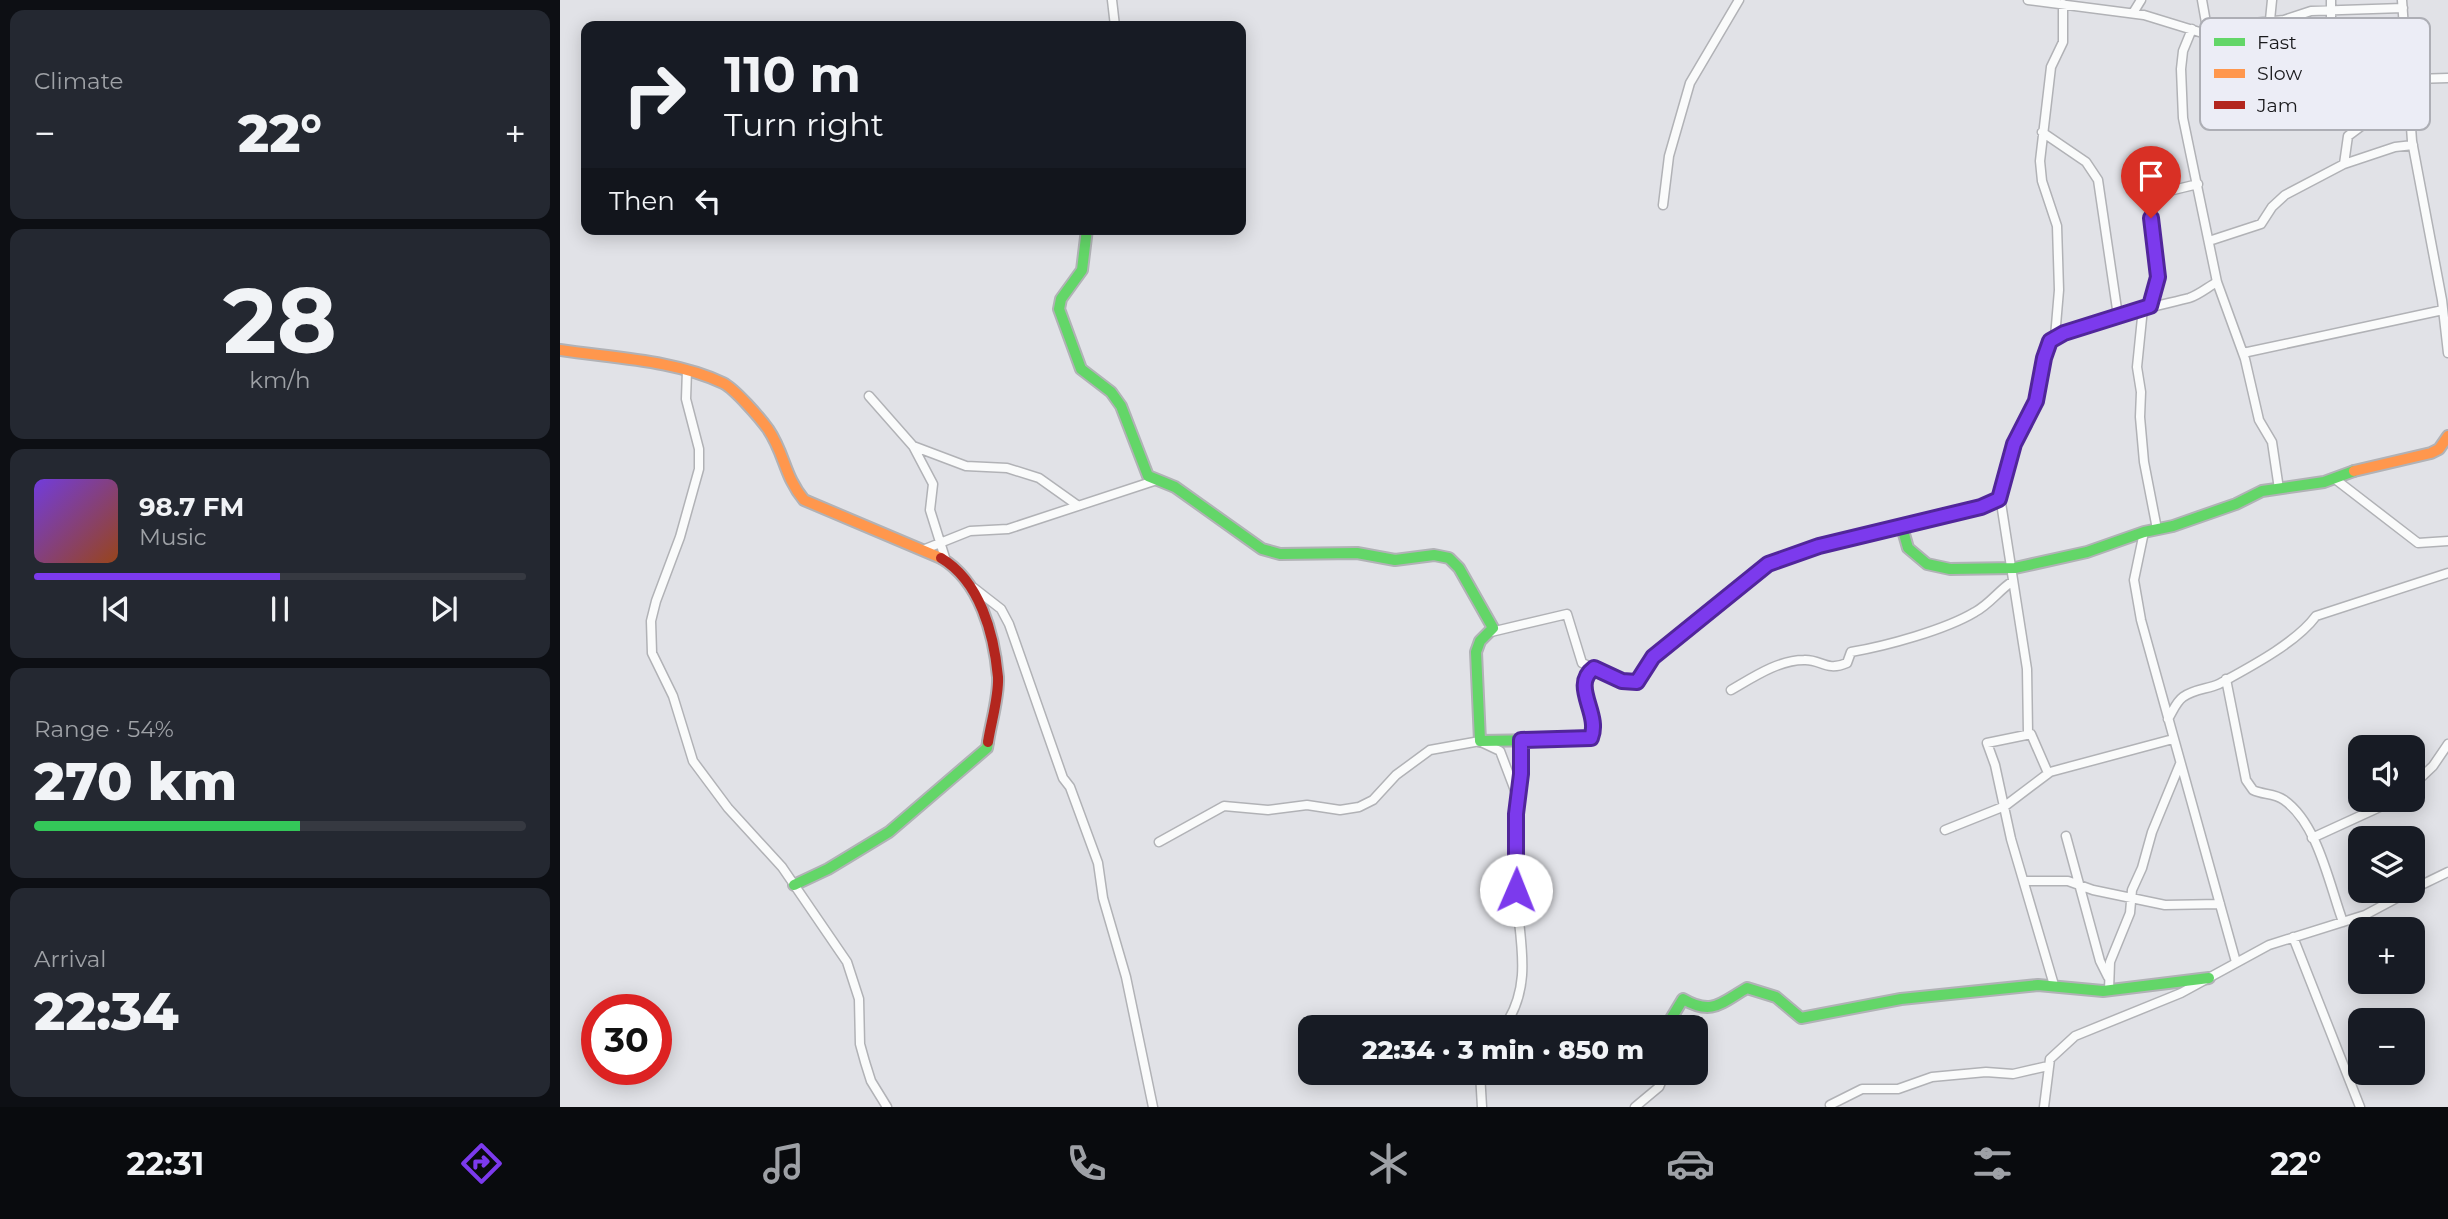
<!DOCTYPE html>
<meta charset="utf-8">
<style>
body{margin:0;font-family:Montserrat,sans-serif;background:#242831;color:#f1f3f6;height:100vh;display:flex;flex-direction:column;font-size:26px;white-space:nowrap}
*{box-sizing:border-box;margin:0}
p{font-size:23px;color:#9ea1a6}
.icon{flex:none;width:38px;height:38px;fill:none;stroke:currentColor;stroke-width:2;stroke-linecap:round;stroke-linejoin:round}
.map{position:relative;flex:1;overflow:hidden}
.sheet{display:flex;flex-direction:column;gap:10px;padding:10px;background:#0d0f14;width:560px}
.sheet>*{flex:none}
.top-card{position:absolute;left:21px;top:21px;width:665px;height:214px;border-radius:14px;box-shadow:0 4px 18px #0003;background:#171b24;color:#f1f3f6;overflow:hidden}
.controls{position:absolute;left:1788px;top:735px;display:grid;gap:14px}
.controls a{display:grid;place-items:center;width:77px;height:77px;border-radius:14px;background:#171b24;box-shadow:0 4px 18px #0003;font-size:35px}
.speed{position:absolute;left:21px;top:994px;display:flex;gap:14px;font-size:35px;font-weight:700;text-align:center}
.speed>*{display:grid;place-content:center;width:91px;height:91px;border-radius:50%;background:#171b24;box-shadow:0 4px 18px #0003;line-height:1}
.speed .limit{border:10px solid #d22;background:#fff;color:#111}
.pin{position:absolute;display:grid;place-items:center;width:60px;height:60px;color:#fff;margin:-72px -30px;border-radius:50% 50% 50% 0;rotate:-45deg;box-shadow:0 0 7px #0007}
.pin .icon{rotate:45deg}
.me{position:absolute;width:77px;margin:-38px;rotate:1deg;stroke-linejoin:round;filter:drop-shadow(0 0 5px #0008)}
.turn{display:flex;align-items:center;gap:24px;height:147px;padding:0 28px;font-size:32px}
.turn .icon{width:91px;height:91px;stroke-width:2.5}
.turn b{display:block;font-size:49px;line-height:60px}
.then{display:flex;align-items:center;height:66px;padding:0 28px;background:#0003;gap:14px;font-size:26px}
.big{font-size:52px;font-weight:800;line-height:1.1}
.sheet .tile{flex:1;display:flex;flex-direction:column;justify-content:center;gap:10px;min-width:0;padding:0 24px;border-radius:14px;background:#242831}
.sheet .dial{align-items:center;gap:0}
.dial b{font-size:91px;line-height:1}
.song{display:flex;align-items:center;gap:21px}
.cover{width:84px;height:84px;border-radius:10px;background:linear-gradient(135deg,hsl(260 70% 55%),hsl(20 70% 35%))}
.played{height:7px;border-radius:4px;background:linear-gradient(90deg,#7c3aed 50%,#363941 50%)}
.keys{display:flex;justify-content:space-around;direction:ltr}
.heat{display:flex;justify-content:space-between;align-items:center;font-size:38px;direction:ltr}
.charge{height:10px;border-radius:5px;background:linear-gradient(90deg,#34c759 54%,#363941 0)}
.trip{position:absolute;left:738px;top:1015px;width:410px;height:70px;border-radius:14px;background:#171b24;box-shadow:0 4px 18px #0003;font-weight:800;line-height:70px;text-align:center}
.tabs{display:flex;height:112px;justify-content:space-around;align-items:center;background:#090b0e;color:#9ea1a6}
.tabs .icon{width:49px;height:49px}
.tabs .selected{color:#7c3aed}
.tabs b{font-size:32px;color:#f1f3f6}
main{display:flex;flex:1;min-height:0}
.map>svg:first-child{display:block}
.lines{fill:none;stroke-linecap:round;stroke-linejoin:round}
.street-casing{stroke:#b1b2b6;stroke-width:11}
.fast-casing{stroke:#b1b2b6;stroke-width:14}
.slow-casing{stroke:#b1b2b6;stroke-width:14}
.jam-casing{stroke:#b1b2b6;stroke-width:14}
.street{stroke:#fafbfb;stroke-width:8}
.fast{stroke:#63d668;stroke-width:10}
.slow{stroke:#ff974d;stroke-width:10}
.jam{stroke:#b3261e;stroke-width:10}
.route-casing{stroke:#51269a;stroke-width:18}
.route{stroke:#7c3aed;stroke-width:12}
.key{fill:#ecedf6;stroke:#adaeb5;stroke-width:2}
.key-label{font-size:19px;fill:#1a1a1d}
</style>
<main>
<section class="sheet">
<div class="tile"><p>Climate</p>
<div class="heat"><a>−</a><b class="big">22°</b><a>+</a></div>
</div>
<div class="tile dial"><b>28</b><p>km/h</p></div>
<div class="tile">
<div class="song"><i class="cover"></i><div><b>98.7 FM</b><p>Music</p></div></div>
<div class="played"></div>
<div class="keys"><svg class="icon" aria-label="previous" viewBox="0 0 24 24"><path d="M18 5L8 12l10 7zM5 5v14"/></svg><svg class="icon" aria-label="pause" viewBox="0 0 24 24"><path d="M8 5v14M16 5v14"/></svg><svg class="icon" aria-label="next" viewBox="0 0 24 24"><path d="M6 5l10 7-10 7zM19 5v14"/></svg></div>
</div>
<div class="tile"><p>Range · 54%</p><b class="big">270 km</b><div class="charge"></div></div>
<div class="tile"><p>Arrival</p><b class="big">22:34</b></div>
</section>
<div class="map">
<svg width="1888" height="1107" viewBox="0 0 1888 1107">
<rect width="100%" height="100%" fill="#e1e2e7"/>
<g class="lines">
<g class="street-casing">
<path id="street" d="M552,0L555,26
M1468,0L1584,15L1789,78L1820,80L1888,78
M1642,0L1648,34
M1842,0L1852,141L1882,300L1888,353
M1573,13L1581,0
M1710,20L1712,0
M1632,29L1623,51L1621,69L1623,118L1657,282L1685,359L1699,420L1712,442L1719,489
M1677,45L1693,23L1724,20L1751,11L1843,8
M1771,74V0
M1482,132L1526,162L1538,180L1558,316
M1784,164L1835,147L1853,145
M1103,205L1109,156L1130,83L1179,0
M1649,241L1701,224L1712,207L1725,195L1784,164L1788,136L1828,106L1848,101
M1590,306L1598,277L1591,227L1592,205L1605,192L1638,184
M1583,308L1577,367L1581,392L1580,417L1584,462L1597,529
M1495,337L1499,290L1497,226L1482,181L1480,161L1491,67L1503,42V4
M1683,353L1883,310
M127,370L126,399L139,449V469L120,537L96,601L91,621L92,653L113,696L133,761L168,808L222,867L287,962L299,999L300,1044L305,1062L311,1081L327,1107
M309,396L353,446L406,466L447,468L479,478L517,505
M353,446L373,484L370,510L386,561
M1775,479L1858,543L1888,541
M1584,532L1574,580L1581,620L1676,962
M365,549L410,531L448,529L594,481
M414,588L441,609L449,624L503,778L510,787L538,863L543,898L566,977L593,1107
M931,632L1007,614L1022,663L1073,684L1093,658L1208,564L1240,552L1421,507L1439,499
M1666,679L1686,780L1693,790C1703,795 1714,793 1724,800C1758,824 1769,884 1783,922
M1171,690C1192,678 1218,660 1244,660C1261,659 1266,672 1287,663L1291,652C1326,646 1385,630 1415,612C1430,604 1439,590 1453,581
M1608,719C1613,711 1616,702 1623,697C1634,689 1648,689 1659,684C1690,667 1736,643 1756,616L1888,573
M1468,733L1467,669L1439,490L1454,444L1476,401L1487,347C1498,326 1603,305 1629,298C1639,295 1648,287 1657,282
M923,743L940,751L956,793
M1488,773L1471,734L1427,743L1435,765L1451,839L1494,985
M1853,785L1873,766L1888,744
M1385,830L1445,806L1490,772L1613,739
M1506,836L1540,961L1548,977
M1752,838L1835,800
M599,842L664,806L708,810L747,805L780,810L799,807L813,800L836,775L870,750L920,741
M1464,881H1508L1533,890L1605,905L1660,904
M1853,889L1888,872
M1733,937L1800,1107
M1549,990L1550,962L1570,913L1572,890L1582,868L1592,832L1620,764
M944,1027C974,984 959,939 956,891C954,866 955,840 956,815C956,790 961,766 961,740
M920,1073L922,1107
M1270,1105L1302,1089H1338L1372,1077L1426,1072L1453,1074L1488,1066
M1075,1107L1099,1087L1105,1073
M1484,1107L1490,1059L1515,1036L1621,993L1709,945L1805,915L1850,891"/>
</g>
<g class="fast-casing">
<path id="fast" d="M527,229L522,270L501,299L499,309L521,369L551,392L561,406L588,476L615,487L702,549L720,554L797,553L835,560L874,555L889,558L899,568L933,628L920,641L916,652L920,741L973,740
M1342,527L1348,548L1367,564L1390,569L1455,568L1527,552L1584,532L1613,526L1676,504L1702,491L1764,482L1794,471
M234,885L268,869L329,832L427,748L428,742
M1106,1027L1123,999C1152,1016 1161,1003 1187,988L1216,997L1241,1018L1341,999L1478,985L1543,991L1649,978"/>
</g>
<g class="slow-casing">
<path id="slow" d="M0,350C53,358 115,360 163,383C175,389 200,418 208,429C225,454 224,476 244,500L381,558
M1794,471L1871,453L1879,449L1888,436
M973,740L1031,738L1033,723L1024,679L1034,668"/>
</g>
<g class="jam-casing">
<path id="jam" d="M381,558C420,581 434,634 438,677C439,697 431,722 428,742"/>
</g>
<use href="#street" class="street"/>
<use href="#fast" class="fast"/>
<use href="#slow" class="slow"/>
<use href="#jam" class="jam"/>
</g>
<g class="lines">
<g class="route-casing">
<path id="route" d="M956,890V814L961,774V740L1031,738C1041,713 1010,686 1034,668L1062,681L1077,682L1093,657L1208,564L1259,546L1421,507L1439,499L1454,444L1476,401L1484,358L1490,341L1504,333L1590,306L1598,277L1591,218"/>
</g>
<use href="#route" class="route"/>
</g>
<rect x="1640" y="18" width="230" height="112" rx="10" class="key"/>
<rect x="1654" y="38" width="31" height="8" fill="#63d668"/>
<rect x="1654" y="69" width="31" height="9" fill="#ff974d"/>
<rect x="1654" y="101" width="31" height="8" fill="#b3261e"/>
<g class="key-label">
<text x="1697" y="49">Fast</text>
<text x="1697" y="80">Slow</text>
<text x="1697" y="112">Jam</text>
</g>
</svg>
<div class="controls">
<a><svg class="icon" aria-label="sound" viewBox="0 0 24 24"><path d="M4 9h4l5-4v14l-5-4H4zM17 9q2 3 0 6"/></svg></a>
<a><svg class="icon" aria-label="layers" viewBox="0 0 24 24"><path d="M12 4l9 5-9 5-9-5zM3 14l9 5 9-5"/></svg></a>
<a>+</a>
<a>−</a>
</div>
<div class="speed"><div class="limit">30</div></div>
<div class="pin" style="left:1591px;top:218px;background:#d93025"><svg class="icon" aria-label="arrive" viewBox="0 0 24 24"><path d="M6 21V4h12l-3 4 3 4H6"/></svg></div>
<svg class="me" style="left:956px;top:890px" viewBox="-20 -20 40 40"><circle r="19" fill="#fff"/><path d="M0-13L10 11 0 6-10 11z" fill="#7c3aed"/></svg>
<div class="trip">22:34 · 3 min · 850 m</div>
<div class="top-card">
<div class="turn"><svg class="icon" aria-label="right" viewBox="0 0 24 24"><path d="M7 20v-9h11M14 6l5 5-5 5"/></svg><div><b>110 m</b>Turn right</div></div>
<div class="then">Then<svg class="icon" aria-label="left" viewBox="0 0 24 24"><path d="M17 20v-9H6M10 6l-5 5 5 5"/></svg></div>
</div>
</div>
</main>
<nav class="tabs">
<b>22:31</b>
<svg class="icon selected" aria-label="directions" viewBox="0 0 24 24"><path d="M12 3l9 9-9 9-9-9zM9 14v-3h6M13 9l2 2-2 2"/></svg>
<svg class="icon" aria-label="music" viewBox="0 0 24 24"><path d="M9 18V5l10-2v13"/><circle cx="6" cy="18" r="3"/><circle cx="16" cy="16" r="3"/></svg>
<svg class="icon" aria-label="phone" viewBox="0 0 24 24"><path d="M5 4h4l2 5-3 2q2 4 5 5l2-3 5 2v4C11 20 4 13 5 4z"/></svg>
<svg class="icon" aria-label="climate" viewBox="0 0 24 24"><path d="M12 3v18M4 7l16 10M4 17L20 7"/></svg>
<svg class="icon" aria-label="car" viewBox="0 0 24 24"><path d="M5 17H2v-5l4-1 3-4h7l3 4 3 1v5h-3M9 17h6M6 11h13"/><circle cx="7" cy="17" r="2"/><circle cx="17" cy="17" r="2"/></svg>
<svg class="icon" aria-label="filters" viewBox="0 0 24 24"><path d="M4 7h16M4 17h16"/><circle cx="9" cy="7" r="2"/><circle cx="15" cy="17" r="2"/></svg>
<b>22°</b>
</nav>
